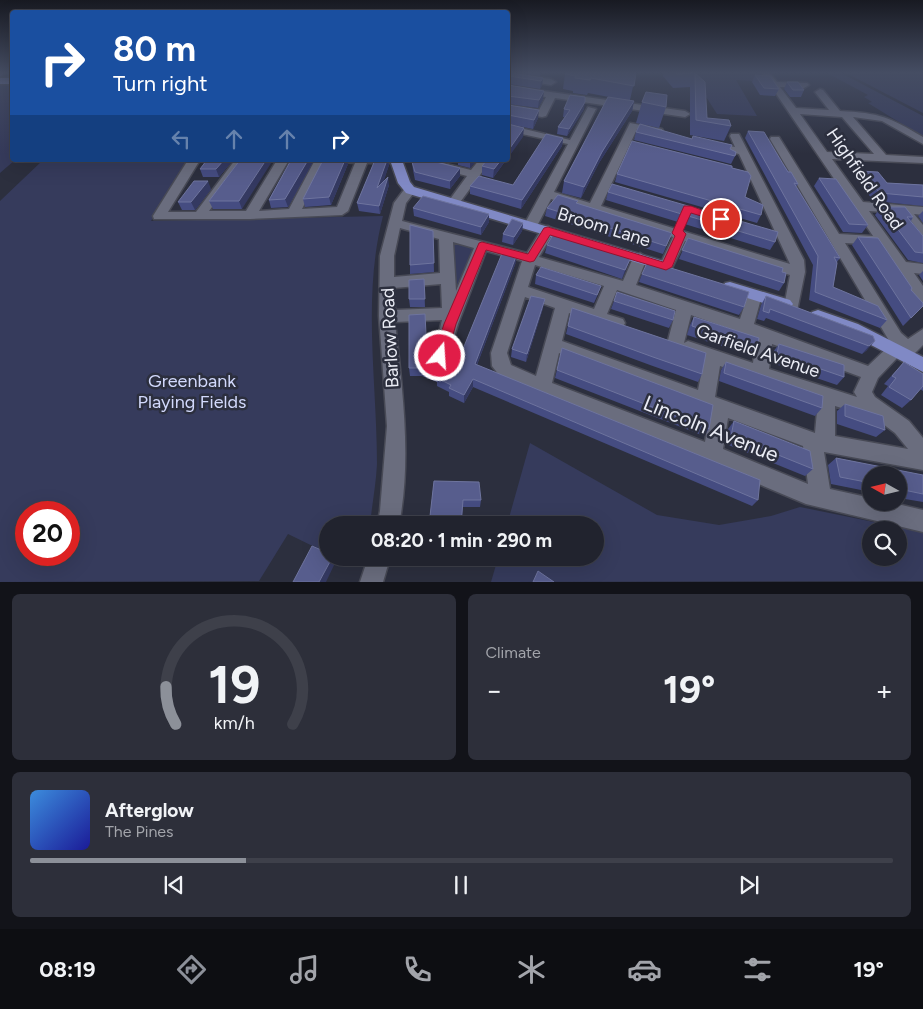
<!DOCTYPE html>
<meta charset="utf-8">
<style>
body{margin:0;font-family:Figtree,sans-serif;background:#2d2f3a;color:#f1f3f6;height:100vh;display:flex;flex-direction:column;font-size:19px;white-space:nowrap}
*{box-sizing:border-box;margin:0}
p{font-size:16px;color:#a2a4aa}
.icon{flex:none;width:28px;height:28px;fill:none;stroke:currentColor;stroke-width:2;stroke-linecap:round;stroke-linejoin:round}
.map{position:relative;height:582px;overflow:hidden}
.side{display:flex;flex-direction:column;gap:12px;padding:12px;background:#121319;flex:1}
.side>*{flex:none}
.top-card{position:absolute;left:10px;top:10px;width:500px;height:152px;border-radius:5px;box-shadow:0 5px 20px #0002,0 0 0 1px #3e404a;background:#1a4fa0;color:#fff;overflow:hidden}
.needle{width:32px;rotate:278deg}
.controls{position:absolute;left:862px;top:466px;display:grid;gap:10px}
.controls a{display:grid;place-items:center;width:45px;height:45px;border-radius:50%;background:#21232e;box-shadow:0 5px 20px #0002,0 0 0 1px #3e404a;font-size:25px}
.speed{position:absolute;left:15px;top:501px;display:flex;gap:10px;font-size:25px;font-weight:700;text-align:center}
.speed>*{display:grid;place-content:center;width:65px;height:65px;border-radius:50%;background:#21232e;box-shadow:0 5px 20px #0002,0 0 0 1px #3e404a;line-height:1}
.speed .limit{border:8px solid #d22;background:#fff;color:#111}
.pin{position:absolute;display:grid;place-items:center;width:42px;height:42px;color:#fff;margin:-21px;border:2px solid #fff;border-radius:50%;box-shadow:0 1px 5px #0007}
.me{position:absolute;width:55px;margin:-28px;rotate:18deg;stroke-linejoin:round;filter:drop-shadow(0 0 4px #0008)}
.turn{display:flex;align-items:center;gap:18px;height:105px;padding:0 20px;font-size:22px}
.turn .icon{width:65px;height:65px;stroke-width:2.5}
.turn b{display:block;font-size:35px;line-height:42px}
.lanes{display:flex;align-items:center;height:48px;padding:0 20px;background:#0003;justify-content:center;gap:25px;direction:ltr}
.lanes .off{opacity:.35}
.big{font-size:38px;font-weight:700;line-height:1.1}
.side .card{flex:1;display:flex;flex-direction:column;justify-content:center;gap:8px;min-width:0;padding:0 18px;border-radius:8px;background:#2d2f3a}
.side .dial{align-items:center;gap:0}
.dial svg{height:130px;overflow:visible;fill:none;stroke:#3e404a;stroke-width:7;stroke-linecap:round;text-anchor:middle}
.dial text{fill:#f1f3f6;stroke:none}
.song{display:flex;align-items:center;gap:15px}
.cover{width:60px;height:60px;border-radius:8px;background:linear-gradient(135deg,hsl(210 70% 55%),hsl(240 70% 35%))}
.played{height:5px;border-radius:2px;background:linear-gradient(90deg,#8c9099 25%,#3e404a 25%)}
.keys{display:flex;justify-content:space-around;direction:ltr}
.heat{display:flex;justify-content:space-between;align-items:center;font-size:28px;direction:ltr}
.side .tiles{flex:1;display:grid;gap:12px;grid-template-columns:1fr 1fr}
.card:last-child{grid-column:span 2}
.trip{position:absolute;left:319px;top:516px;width:285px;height:50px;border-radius:25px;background:#21232e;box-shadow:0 5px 20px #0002,0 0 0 1px #3e404a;font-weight:700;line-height:50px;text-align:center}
.tab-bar{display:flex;height:80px;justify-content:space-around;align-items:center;background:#0d0e12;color:#a2a4aa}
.tab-bar .icon{width:35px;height:35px}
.tab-bar .current{color:#8c9099}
.tab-bar b{font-size:22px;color:#f1f3f6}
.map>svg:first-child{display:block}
.green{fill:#363b5c;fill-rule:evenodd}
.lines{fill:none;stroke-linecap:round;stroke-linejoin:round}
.minor-casing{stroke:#484a56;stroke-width:3}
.major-casing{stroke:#484a56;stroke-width:3}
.minor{fill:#6a6d7e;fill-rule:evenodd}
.major{fill:#8089c5;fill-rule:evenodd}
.wall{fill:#454c81}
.shaded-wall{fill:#343961}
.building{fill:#575d8d;stroke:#6e749e}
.route{fill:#e11d48;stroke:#92132f}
.labels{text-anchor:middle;stroke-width:5;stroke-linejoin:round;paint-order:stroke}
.street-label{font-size:18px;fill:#eaecf5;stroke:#2c2f3e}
.park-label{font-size:18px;fill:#d2d9fc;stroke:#2c2f3e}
.near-street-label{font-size:21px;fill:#eaecf5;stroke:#2c2f3e}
</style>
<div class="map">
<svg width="923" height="582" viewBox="0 0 923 582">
<rect width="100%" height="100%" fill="#2c2f3e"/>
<path class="green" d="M691,73H762L768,82L736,80L757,116L717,114Z
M827,73H841L923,116V137L868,103L872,102L864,97L868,95Z
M846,73H923V113Z
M0,84H12V160H15L0,173Z
M43,160H189L151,221L383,216C362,297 377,382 377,464C376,484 372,505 370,525H328L327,553L288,534L259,581L0,582V201ZM26,512H69V555H26Z
M449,239L477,246L452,314Z
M530,443L657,515L719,525L771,516L800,507L923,532V581L491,582L498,558H595V525H507ZM871,530H899V558H871Z"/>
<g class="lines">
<g class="minor-casing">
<path id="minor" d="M0,73H5L0,76Z
M508,73L551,79L556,82L551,85L508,78Z
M762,73H770L777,82L807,83L809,85L804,88L780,87L796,108L829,110L815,92L820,89L823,90L840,111C880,113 889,117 923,137V144L882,121L853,117L886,155L923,157V163L832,159L863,202L923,207V215L914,214L923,225V238L918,237L900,213L869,211L906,262L923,264V274L914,273L923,286V303L918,301L879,245L845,243L901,333L908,339L923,329V345L910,358L904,360L898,357L878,378L872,392L875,397L909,421L923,438V470L824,452L830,489L871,498V502H889L923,510V532L806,504L499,375L492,366L491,353L522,261L486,251L458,324L447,361L441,363L435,361L433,356L442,320L395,322C402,388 412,458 399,525H377L380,511L387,426L379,316L380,256L394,203L406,187L410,186L416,190L406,203L402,221L527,253L543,227L548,226L555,230L539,257L623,281L633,258L640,253L647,258L636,285L740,319L749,291H759L762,295L754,324L868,366L891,344L770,139L771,137H779L839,234L873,236ZM800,114L842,117L874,154L827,152ZM400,228L439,239L440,273L394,277V256ZM453,242L474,248L456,291ZM535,265L604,286L594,309L528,287ZM441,284L442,308L395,310L394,288ZM617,290L676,310L667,344L669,349L675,351L680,349L682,353L704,360L698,390L562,341L569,313L617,329L623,327L625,323L623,319L607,314ZM525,297L555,308L536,376L511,365L507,353ZM691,315L756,338L753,363L688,341L684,343ZM772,344L861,377L854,392L857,397L769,369ZM559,353L710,411L705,442L552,383ZM720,366L818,400L815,433L715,397ZM835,406L861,414L867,412L895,433L908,449L835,436ZM728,418L803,446L808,484L723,449Z
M508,86L685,111L690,114L685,117L555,98L546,116L542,117L508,111V105L539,110L546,97L508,92Z
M588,107L596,109L554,192L590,203L630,123L662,129L663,131L658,134L637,129L601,206L790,264L739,154L712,148L711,146L716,143L735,147L730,136L731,134H739L804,260L805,272L797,311H787L784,307L790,275L685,241L671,270H661L659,267L673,237L551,199L536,228H526L524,225L568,144L508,131V125L570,140Z
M188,160H200L168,212H196L235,160H247L209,211H246L277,160H289L259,211L289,209L315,160H327L302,209L337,207L355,163L344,162L342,160H402L396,163H367L348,211L342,215L250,219H154L153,216Z
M411,160H430L471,170L479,160H491L458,205L454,206L448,202L467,176L413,162Z
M368,558H390L383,582H360Z"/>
</g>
<g class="major-casing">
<path id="major" d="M0,78H12V84H0Z
M390,160H402L410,182L414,187L670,263L672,266L665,271L406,193L398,183Z
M730,282L790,300L793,304L790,308L785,310L725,291L723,287L725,283Z
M818,310L858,324L923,357V372L846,332L812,320L810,316L812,312Z"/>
</g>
<use href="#minor" class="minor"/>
<use href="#major" class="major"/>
</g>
<path class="wall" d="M508,73L543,78L542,85L540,89L508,84Z
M519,73H541L540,76Z
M636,73L630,100L634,101L632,111L599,163L581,198L562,193L564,181L609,97L588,93L587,95L573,93V91L563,89L565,74Z
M664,73H695L707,118L731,126L724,141L690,135V87L673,88L663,76Z
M755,75L779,89L775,96L760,95L752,82Z
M787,82L804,90L801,97H790L784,89Z
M508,85L543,99L538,108L508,104V105L538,118L533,129L508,124Z
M642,102L666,107L659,128L636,123Z
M564,109H584L567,136L557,134L558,127L565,117H563Z
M748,131L783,164L798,184L796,187L840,258L837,262L833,287L887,320L880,328L809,300L813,265L745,138Z
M636,132L692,139L693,136L730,149L735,156L731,164L634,140Z
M563,138L562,146L521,209L470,194V186L513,185Z
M199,160H233L219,177H203L200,169L204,163H200Z
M240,160L242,209H213L209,201Z
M291,160H314L288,207L271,208L269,200Z
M375,160H388L389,165L383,182L389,185L380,214L359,211L357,203Z
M458,160H477L470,168L458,165Z
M487,160H506L493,178L482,175V166Z
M412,162L460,168V176L450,189L415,180L413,170Z
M348,164L331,205L305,207L303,199Z
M732,168L745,197L761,215L757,223L615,182L617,174Z
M860,171L887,183L923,185V206L874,201L855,179Z
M819,178L868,225L862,233L843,232L814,186Z
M211,189L195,210H182L178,202Z
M608,192L775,242L770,250L606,200Z
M881,207L913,217L911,221L923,236V263L908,260L875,215Z
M413,208L489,222L481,235L414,216Z
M547,208L672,233L663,254L545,216Z
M923,211V223L918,216Z
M523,223L522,231L513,245L502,242L503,234Z
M433,231L434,272L410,274V265Z
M858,237L911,290L923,306L903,326L852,245Z
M688,238L782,272L784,283L779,291L679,259Z
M547,245L631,257L622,279L545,253Z
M516,262L477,365L758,500L752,506L473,387L464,403L449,396V392L437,386V382L422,376H410L409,368L427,354L456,366Z
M923,271V281L919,275Z
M642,274L744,307L739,315L639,282Z
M536,275L601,286L598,294L594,303L535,284Z
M424,279L425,307H410L409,299Z
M766,296L873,336L867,350L862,354L766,318L764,321L757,319L761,305Z
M614,301L673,320L669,328L611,309Z
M543,308L526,362L511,357L512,349Z
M572,308L702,374L698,382L650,365L566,334Z
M694,317L757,348L752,356L687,335L690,325Z
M779,344L844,377L837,385L772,363L773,352Z
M562,348L709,429L704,436L555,378Z
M726,362L822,408L815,416L719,381L721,370Z
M904,362L923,374V391L920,389L911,400L902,408L881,395L888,386L884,384Z
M845,404L885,430L876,437L837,424V411Z
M734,421L813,469L805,476L726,444L728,429Z
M836,458L923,475V502L899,498V475H871V492L831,484L828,465Z
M434,481L481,500L480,507H463L461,525H429Z"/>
<path class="shaded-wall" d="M543,78L542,85L540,89L541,81Z
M544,91L543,99L538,108L539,100Z
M634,101L632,111L599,163L581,198L584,187L602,152Z
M585,102L584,109L567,136L569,129Z
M539,110L538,118L533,129L534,120Z
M524,128L523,137L508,158V151Z
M563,138L562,146L521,209L522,200Z
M224,160H233L219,177L216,169Z
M266,160H273L242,209L239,201Z
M308,160H314L288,207L285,199Z
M345,160H347L348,164L331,205L329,197Z
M387,160H388L389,165L379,196L377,188Z
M470,160H477L470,168Z
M501,160H506L493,178L494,169Z
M460,168V176L450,189V181Z
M388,177L389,185L380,214L379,206Z
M208,181L211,189L195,210L191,202Z
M489,214V222L481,235V227Z
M523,223L522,231L513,245L514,237Z
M517,254L516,262L474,372L475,364Z
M631,257L628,265L622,279L625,270Z
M545,299L543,308L526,362L527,354Z
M875,341L867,350L862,354L869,346Z
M473,379V387L464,403V395Z
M332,558H334L336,561L326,582H319Z"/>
<path class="building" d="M508,73H512L543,78L541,81L509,76L508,77Z
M566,73H636L634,86L591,78L590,80L575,78L576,76L565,74Z
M676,73H695L705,82L707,118L729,120L731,126L696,120L695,73L677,74Z
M755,75L770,76L779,89L764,88Z
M787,82H798L804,90H793Z
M508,85L544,91L539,100L508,96Z
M646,92L667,95L666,107L642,102Z
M570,95L585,97V102L569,129L558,127L570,110L564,109Z
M508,97V105L539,110L534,120L508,115Z
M608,97L634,101L602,152L584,187L564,181Z
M508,124L524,128L508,151Z
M640,124L692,139L693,136L732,145L730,149L736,152L735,156L636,132Z
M748,131L764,132L783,164L788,172H791L798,184L794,183L840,258L834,257L837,263L833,287L878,306L887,320L815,292L818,256Z
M546,134L563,138L522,200L470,186L479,176L513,185Z
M632,141L732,166V168L748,172L751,176L745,197L763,205L761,215L617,174Z
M207,160H224L216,169H200Z
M240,160H266L239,201H209Z
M291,160H308L285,199L269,200Z
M323,160H345L329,197L303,199Z
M375,160H387L377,188L388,177L379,206L357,203Z
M415,160H428L460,168L450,181L415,172L412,162Z
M487,160H501L494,169L482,166Z
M860,171L878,172L887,183L923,185V197L880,193Z
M819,178L836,179L868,225L849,224Z
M194,181H208L191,202H178Z
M612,184L778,232L775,242L608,192Z
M558,195L578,201L576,203L672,233L666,246L547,208Z
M423,196L489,214L481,227L413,208Z
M881,207H905L913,217H907L923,236V253L915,252Z
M512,219L523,223L514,237L503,234Z
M410,225L433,231L434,263L410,265Z
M554,233L631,257L625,270L547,245Z
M858,237L878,238L912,288L911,290L923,303V306L911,318Z
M688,238L783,268L782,272L786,273L784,283L682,250Z
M503,251L517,254L475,364L760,480L758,500L473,379L464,395L449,388L451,385L437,378L439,375L422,368H409V315L425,314L427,354L456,366Z
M648,261L749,292L744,307L642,274Z
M541,267L601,286L597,295L536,275Z
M424,279L425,299H409V280Z
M617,292L675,311L673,320L614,301Z
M531,296L545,299L527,354L512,349Z
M766,296L873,336L875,341L869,346L770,309L769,313L763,311Z
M572,308L706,353L702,374L653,357L568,326Z
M694,317L759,338L757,348L692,326Z
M779,344L844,365V377L777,354Z
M562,348L713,405L709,429L557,370Z
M726,362L823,396L822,408L724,373Z
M904,362L923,374V386L911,400L889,387L896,378L892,376Z
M845,404L883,416L885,430L845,416Z
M734,421L810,451L813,469L731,436Z
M836,458L923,475V494L899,489V475H871V483L840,477Z
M434,481L479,482L481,500H463L461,525H429Z
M312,546L328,553V558H332L319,582H293Z
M538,571L554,582H533Z"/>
<linearGradient id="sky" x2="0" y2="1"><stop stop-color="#181a22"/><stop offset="0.47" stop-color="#454d63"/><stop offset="1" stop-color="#454d63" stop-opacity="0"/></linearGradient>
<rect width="923" height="154" fill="url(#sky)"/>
<path class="route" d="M684,206H691L726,219L721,222L691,213L683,231L686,234L672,267L666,270L550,235L534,261L530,262L486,250L456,324L447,356L445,359H436L434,356L444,324L479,243L482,242L528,254L544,228L548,227L663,262L675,236L672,233Z"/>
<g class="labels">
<g class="street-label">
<text transform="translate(865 179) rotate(55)" y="6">Highfield Road</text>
<text transform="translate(604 227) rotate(17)" y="6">Broom Lane</text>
<text transform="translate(390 338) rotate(-93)" y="6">Barlow Road</text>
<text transform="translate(758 351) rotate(19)" y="6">Garfield Avenue</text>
</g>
<g class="park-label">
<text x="192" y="387">Greenbank<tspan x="192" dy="21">Playing Fields</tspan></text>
</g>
<g class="near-street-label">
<text transform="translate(711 429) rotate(22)" y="7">Lincoln Avenue</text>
</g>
</g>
</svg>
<div class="controls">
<a><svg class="needle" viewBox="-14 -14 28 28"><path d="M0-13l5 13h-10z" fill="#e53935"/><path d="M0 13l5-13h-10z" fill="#a2a4aa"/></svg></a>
<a><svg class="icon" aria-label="search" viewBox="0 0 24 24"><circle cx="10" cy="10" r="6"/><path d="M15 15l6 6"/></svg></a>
</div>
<div class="speed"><div class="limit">20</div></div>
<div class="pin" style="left:721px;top:219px;background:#d93025"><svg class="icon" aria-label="arrive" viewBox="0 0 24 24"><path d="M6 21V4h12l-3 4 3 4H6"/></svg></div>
<svg class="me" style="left:440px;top:356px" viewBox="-20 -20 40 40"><circle r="17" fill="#e11d48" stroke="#fff" stroke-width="3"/><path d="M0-11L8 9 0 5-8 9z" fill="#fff"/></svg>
<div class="trip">08:20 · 1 min · 290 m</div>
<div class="top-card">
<div class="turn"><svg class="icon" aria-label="right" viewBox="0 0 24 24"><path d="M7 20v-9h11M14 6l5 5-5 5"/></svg><div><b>80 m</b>Turn right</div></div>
<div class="lanes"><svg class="icon off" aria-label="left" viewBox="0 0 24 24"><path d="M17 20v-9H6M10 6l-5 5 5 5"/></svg><svg class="icon off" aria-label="ahead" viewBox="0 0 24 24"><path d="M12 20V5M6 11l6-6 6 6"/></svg><svg class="icon off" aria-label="ahead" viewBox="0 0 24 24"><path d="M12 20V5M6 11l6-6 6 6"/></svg><svg class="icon" aria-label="right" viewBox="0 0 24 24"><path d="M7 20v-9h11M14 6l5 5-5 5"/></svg></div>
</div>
</div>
<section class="side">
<div class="tiles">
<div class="card dial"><svg viewBox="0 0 100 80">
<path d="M14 69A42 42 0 1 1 86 69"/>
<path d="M14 69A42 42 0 0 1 8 46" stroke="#8c9099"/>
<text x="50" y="56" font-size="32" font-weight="700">19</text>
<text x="50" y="72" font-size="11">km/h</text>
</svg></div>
<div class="card"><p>Climate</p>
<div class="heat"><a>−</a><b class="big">19°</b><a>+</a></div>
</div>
<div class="card">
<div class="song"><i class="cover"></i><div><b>Afterglow</b><p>The Pines</p></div></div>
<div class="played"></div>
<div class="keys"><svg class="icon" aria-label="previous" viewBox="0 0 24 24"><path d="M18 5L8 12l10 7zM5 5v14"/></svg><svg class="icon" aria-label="pause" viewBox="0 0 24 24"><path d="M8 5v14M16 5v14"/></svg><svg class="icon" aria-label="next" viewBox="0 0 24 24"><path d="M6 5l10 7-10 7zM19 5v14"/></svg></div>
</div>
</div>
</section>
<nav class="tab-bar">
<b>08:19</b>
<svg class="icon current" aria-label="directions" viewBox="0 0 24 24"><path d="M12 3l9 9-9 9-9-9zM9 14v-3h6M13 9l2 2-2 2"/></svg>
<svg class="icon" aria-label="music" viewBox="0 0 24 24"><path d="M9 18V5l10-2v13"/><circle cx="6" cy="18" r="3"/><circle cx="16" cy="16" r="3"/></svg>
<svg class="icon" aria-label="phone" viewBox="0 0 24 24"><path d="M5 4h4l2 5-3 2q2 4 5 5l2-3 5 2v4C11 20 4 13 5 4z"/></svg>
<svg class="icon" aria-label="climate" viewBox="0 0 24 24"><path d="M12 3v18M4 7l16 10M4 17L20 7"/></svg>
<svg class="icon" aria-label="car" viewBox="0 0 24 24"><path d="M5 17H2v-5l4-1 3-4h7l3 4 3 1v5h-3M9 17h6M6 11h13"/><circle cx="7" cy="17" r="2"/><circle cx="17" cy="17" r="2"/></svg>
<svg class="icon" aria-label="filters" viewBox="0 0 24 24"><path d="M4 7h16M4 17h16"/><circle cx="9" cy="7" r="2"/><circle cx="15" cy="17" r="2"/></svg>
<b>19°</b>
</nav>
